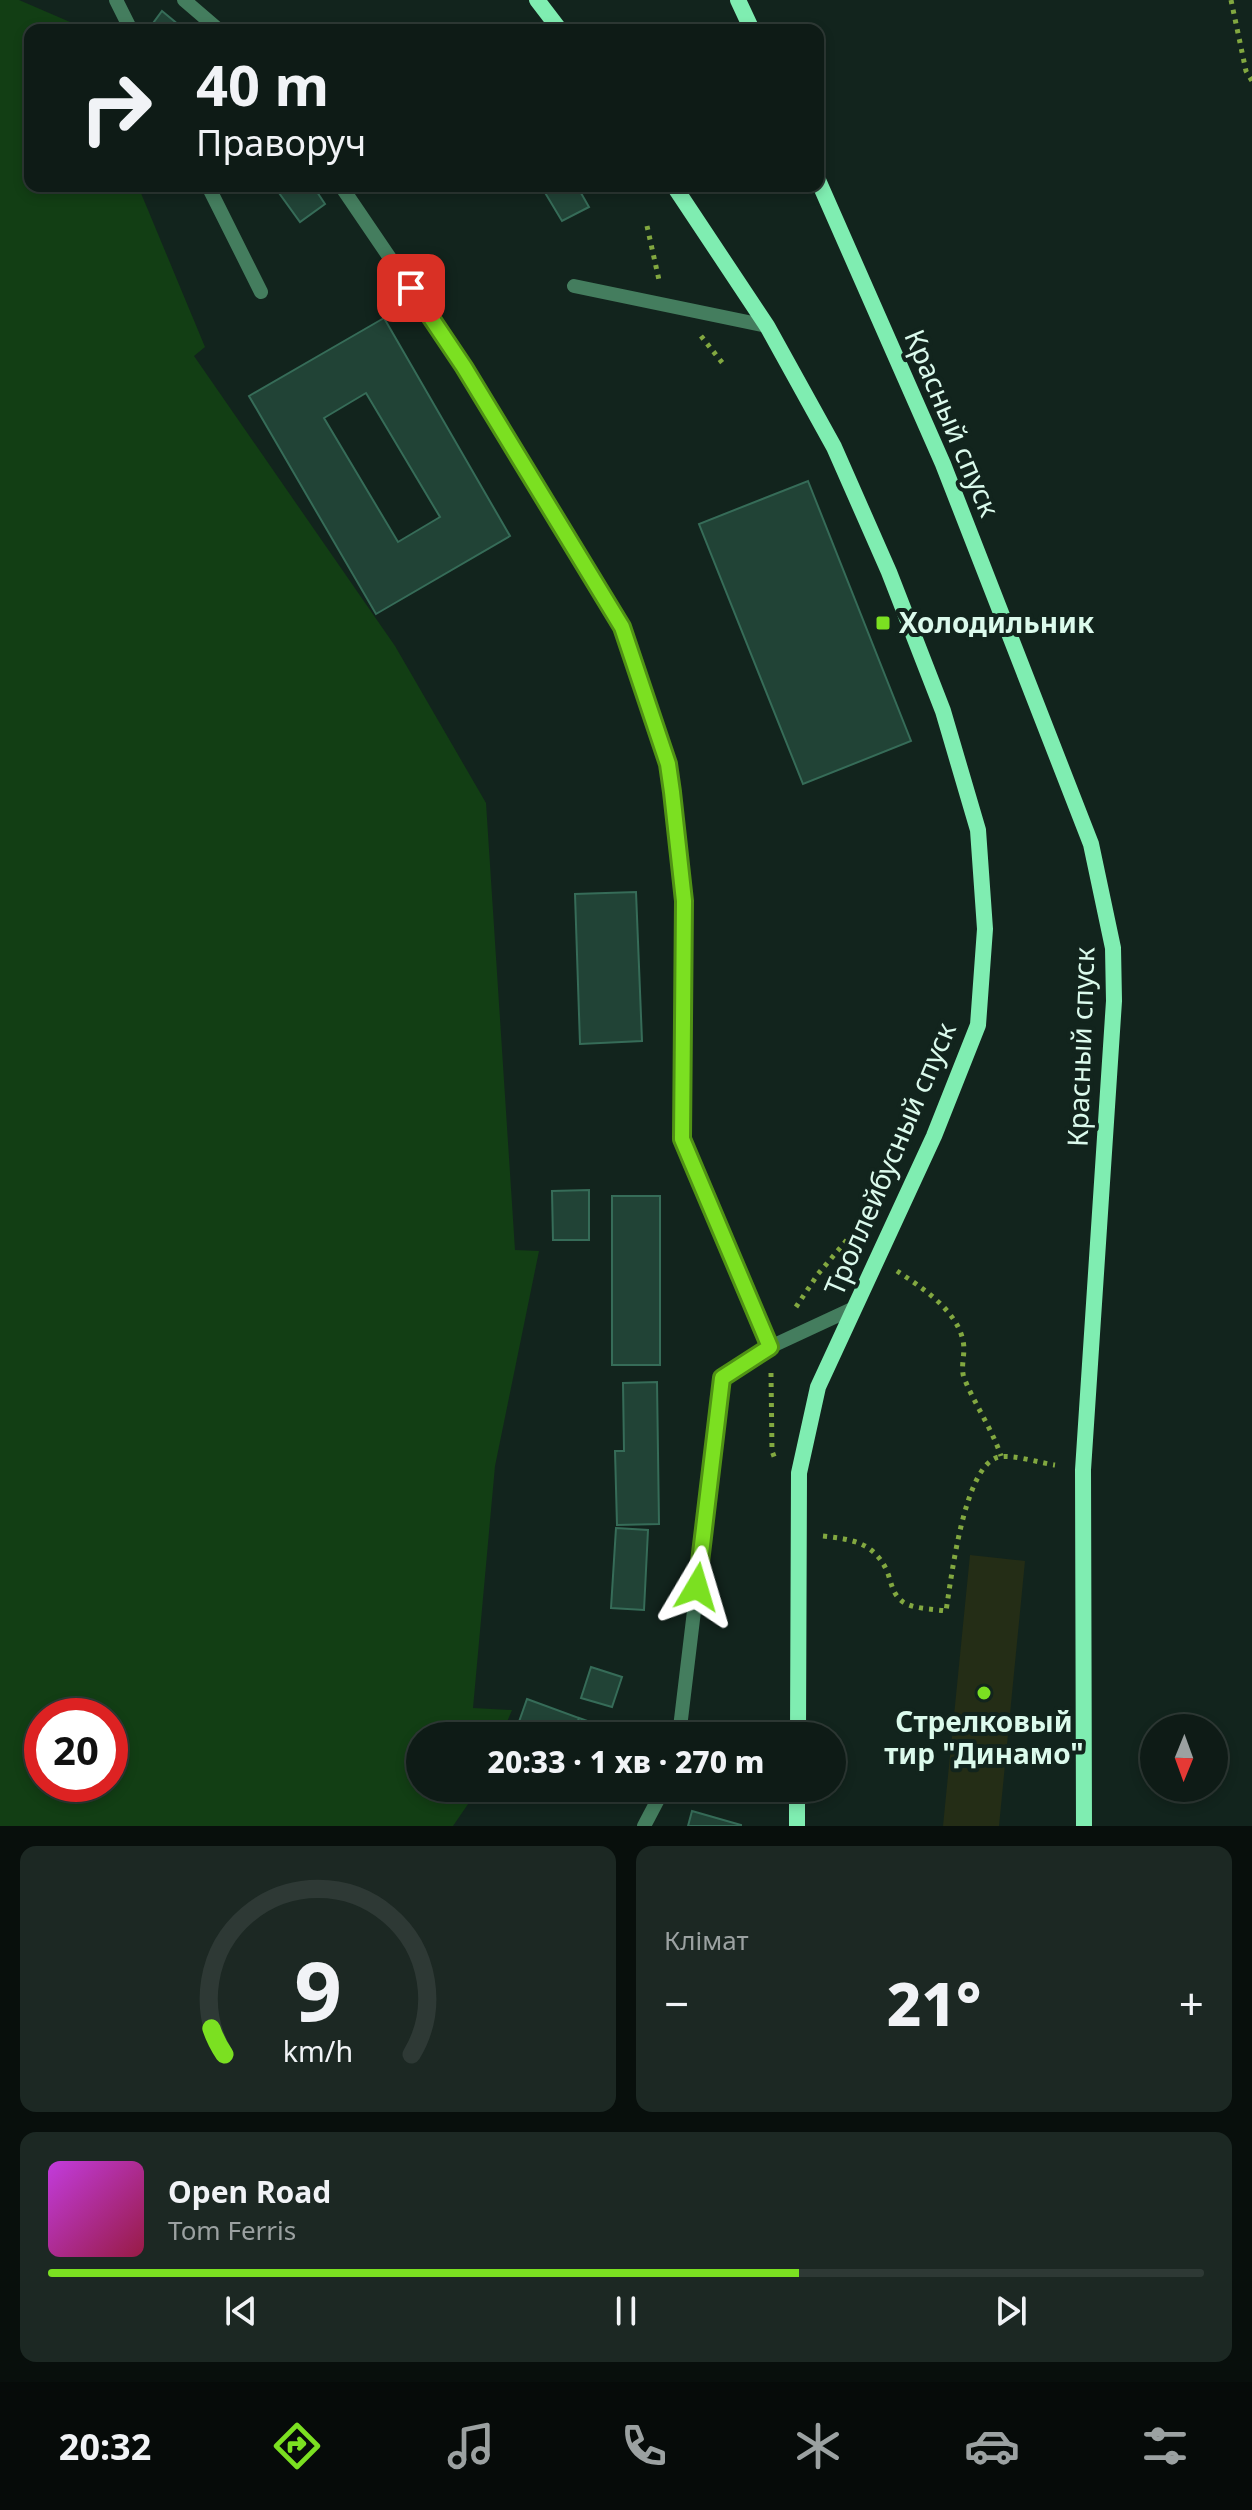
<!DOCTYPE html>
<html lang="uk">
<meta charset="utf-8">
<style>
body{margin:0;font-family:"Noto Sans",sans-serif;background:#1c2823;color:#f1f3f6;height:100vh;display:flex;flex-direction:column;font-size:30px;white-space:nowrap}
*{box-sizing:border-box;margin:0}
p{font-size:26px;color:#9ba1a1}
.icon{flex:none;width:44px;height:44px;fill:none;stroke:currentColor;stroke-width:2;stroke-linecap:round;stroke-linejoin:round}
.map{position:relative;height:1826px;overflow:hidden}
.panel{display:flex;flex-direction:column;gap:20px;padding:20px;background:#080f0c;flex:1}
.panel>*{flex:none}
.banner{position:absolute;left:24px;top:24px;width:800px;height:168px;border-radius:16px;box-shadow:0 4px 12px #0003,0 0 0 2px #2e3935;background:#0e1b16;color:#f1f3f6;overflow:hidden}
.needle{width:52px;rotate:181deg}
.fabs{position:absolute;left:1140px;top:1714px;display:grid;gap:16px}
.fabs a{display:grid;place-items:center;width:88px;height:88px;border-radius:50%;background:#0e1b16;box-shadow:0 4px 12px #0003,0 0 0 2px #2e3935;font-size:40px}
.speed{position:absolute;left:24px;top:1698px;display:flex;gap:16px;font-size:40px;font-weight:700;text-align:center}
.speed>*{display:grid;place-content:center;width:104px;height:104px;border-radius:50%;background:#0e1b16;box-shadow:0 4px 12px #0003,0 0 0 2px #2e3935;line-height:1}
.speed .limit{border:12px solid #d22;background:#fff;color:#111}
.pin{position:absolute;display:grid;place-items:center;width:68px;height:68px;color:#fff;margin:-34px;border-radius:16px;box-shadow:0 4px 12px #0006}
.me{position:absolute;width:88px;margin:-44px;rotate:7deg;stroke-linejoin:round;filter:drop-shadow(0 0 6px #0008)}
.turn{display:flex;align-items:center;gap:28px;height:168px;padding:0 40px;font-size:36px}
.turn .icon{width:104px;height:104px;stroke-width:2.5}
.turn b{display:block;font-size:56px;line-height:68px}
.big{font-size:60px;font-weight:800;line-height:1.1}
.panel .card{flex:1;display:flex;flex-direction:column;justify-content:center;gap:12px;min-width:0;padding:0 28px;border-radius:16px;background:#1c2823}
.panel .dial{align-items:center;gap:0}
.dial svg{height:208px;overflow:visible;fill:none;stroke:#2e3935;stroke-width:7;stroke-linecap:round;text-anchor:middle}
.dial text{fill:#f1f3f6;stroke:none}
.song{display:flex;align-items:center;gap:24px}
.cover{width:96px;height:96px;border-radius:12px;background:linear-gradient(135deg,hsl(290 70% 55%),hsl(340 70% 35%))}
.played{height:8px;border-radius:4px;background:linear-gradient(90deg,#7be021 65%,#2e3935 65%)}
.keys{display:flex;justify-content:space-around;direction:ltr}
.heat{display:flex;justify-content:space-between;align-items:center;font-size:44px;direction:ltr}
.panel .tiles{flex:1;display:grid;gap:20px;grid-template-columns:1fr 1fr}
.card:last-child{grid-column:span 2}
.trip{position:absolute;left:406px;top:1722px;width:440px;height:80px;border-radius:40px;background:#0e1b16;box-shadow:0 4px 12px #0003,0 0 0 2px #2e3935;font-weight:800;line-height:80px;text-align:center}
.menu{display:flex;height:128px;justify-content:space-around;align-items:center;background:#060b09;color:#9ba1a1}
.menu .icon{width:56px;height:56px}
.menu .current{color:#7be021}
.menu b{font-size:36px;color:#f1f3f6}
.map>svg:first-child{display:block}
.green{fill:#242d16}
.water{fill:#123e14;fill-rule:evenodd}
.building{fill:#214336;stroke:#366c58;stroke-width:2;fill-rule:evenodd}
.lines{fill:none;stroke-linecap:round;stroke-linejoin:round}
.path{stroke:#82a840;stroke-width:5;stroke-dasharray:4 6;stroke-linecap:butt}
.lane{stroke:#447d5e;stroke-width:14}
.secondary{stroke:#7fedb1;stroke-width:16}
.route-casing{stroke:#509215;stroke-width:20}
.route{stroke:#7be021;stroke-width:14}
.poi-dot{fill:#7be021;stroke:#12241d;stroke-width:3}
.labels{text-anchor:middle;stroke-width:8;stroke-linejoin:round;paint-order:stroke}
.street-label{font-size:28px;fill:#dbfaec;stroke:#12241d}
.poi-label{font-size:28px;font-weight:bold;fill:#dbfaec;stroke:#12241d;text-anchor:start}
</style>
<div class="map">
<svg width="1252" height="1826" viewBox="0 0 1252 1826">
<rect width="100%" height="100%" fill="#12241d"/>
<path class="green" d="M970,1555L1025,1561L999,1826H943Z"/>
<path class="water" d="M0,0H19L70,22L74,30H30V186H138L205,347L194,356L395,646L486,803L515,1250L539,1251L495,1466L473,1708L512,1710L501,1736H420V1788H479L453,1826H0ZM42,1716H110V1784H42Z"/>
<path class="building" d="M162,11L185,30H148Z
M274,186H313L325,204L300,222Z
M541,186H577L589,207L562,221Z
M384,318L510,536L376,614L249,396ZM366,393L440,517L398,542L324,418Z
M808,481L911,741L803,784L699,524Z
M636,892L642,1041L580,1044L575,894Z
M589,1190V1240H553L552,1191Z
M612,1196H660V1365H612Z
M657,1382L659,1524L617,1525L615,1451H624L623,1383Z
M616,1528L648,1530L644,1610L611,1608Z
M591,1667L622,1677L612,1707L581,1698Z
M527,1699L579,1718L572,1736H514Z
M579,1718L615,1731L614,1736H572Z
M692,1811L741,1825V1826H688Z"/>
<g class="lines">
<path class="path" d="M1231,0L1246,71L1252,81
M647,226L659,280
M701,336L724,365
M897,1271C921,1287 957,1310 963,1341C966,1353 960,1366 964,1378C975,1405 992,1429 1001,1456
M796,1307L818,1274L863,1221
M771,1373L772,1451L775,1459
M823,1536C850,1539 873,1542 886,1569C892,1582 891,1593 903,1602C913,1609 933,1609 946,1611C951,1581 964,1464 999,1457C1012,1454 1040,1463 1055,1465"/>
<path class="lane" d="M116,0L131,30
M184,0L219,30
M208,186L261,292
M341,186L464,367L622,627L668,764L684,901L682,1139L770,1347
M574,286L767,326
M679,1736L722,1378L770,1347L854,1308
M644,1826L664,1788"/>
<path class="secondary" d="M537,0L560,30
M738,0L752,30
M818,180L943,464L1091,844L1113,948L1114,1001L1083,1470L1084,1826
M674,186L767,326L834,447L889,572L943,711L978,830L985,929L978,1025L934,1136L818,1387L799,1473L798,1736
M797,1826V1788"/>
</g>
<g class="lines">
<g class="route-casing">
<path id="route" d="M411,288L464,367L622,627L668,764L672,792L684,901L682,1139L770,1347L722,1378L697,1587"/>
</g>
<use href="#route" class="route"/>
</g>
<g class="poi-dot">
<rect x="875" y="615" width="16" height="16" rx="4"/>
<circle cx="984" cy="1693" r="8"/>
</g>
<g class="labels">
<g class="street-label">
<text transform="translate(952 423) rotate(67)" y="10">Красный спуск</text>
<text transform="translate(1081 1047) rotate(-88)" y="10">Красный спуск</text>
<text transform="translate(890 1159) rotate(-67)" y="10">Троллейбусный спуск</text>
</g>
<g class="poi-label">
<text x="899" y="633">Холодильник</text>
<text x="984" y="1732" text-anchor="middle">Стрелковый<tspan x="984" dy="32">тир "Динамо"</tspan></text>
</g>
</g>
</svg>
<div class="fabs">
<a><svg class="needle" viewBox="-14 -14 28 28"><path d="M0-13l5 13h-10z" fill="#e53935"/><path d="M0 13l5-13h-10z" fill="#9ba1a1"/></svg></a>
</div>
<div class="speed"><div class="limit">20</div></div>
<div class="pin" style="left:411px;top:288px;background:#d93025"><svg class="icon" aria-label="arrive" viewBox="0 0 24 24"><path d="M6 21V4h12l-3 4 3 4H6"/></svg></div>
<svg class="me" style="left:697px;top:1587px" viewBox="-20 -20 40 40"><path d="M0-17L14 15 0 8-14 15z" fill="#7be021" stroke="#fff" stroke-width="4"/></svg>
<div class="trip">20:33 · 1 хв · 270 m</div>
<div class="banner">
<div class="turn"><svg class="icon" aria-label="right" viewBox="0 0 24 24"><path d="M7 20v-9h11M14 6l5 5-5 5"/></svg><div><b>40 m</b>Праворуч</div></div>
</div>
</div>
<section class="panel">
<div class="tiles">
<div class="card dial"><svg viewBox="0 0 100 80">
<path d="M14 69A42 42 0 1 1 86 69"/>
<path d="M14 69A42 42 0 0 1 9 59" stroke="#7be021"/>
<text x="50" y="56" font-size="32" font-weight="700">9</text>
<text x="50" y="72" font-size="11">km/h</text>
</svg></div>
<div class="card"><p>Клімат</p>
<div class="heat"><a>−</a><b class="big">21°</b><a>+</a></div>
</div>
<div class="card">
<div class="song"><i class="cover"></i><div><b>Open Road</b><p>Tom Ferris</p></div></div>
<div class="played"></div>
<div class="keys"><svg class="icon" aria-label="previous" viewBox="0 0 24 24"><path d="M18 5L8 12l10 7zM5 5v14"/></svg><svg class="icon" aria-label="pause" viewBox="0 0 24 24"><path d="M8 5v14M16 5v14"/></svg><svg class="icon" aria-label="next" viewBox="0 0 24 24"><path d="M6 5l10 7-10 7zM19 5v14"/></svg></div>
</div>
</div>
</section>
<nav class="menu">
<b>20:32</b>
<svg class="icon current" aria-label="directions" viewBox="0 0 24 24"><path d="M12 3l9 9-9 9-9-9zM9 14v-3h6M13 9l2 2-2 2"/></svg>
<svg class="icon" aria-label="music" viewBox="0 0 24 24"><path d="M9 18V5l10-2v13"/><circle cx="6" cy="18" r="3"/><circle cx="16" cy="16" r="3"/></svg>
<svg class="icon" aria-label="phone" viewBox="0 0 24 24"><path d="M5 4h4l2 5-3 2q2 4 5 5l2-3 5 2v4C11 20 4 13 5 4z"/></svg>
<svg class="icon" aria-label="climate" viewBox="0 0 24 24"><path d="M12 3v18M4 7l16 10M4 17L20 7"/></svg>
<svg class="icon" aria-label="car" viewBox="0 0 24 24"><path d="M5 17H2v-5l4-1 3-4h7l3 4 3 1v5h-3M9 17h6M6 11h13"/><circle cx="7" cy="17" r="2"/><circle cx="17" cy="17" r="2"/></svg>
<svg class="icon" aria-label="filters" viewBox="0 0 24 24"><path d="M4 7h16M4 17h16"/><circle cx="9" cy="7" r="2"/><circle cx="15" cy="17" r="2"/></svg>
</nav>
